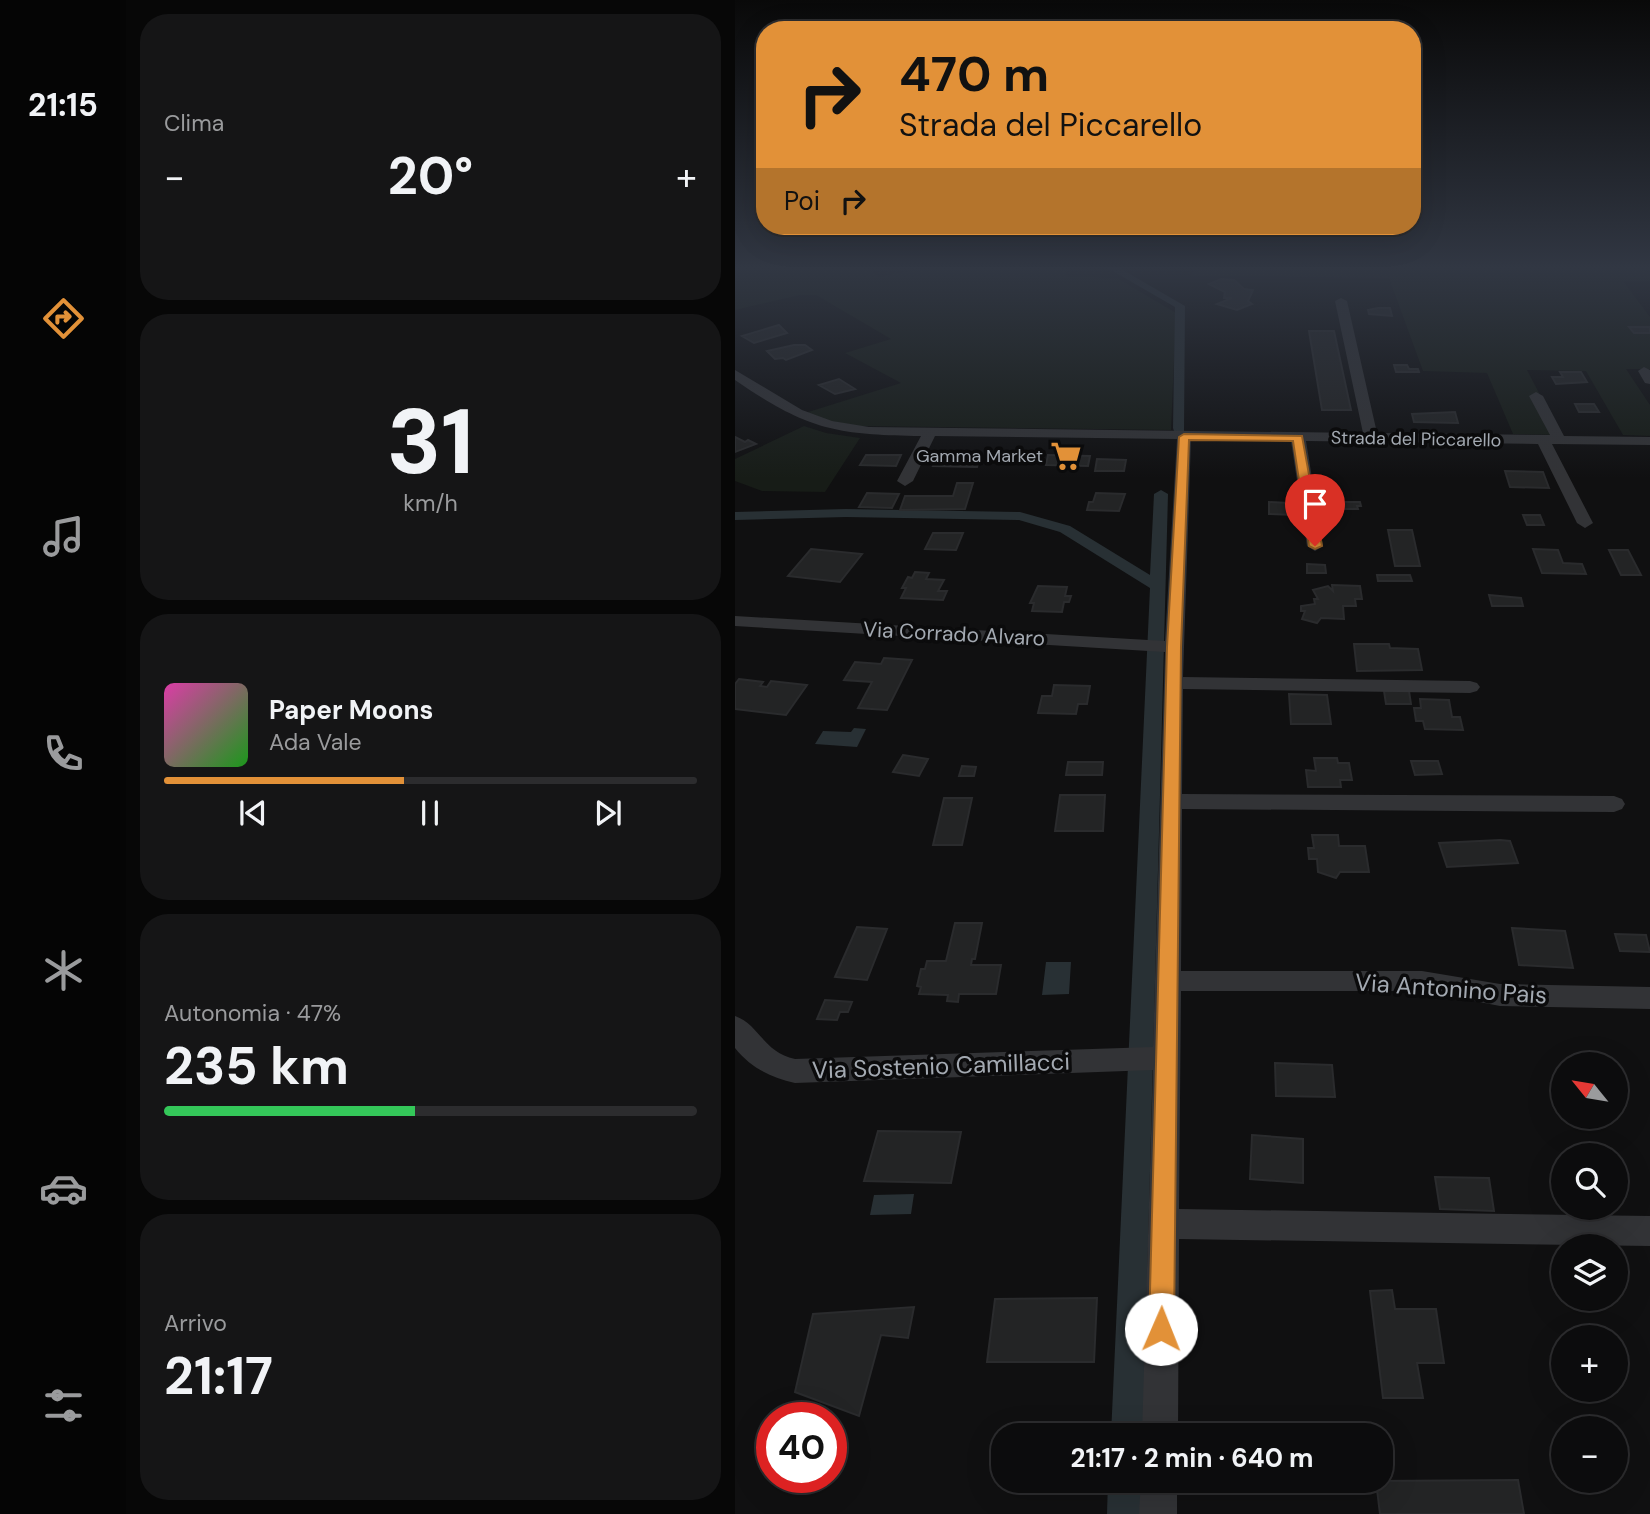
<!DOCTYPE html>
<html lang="it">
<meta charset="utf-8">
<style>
body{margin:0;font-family:"DM Sans",sans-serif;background:#151516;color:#f1f3f6;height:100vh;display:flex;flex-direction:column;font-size:26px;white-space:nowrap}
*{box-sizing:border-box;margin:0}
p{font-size:23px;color:#9a9b9d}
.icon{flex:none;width:38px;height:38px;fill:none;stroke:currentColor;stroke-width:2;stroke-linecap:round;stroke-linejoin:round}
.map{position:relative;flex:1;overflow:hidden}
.panel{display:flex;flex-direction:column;gap:14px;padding:14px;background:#070707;width:609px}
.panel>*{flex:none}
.hud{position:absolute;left:21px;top:21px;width:665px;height:214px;border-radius:28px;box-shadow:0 7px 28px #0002,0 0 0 2px #2c2c2e;background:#e29138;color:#111;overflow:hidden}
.needle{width:46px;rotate:300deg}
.tools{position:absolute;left:816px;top:1052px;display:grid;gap:14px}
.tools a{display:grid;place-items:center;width:77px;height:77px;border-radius:50%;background:#0c0c0d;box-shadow:0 7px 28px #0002,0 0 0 2px #2c2c2e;font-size:35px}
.speed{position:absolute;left:21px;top:1402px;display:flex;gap:14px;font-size:35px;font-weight:700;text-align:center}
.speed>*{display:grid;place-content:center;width:91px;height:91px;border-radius:50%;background:#0c0c0d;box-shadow:0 7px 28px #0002,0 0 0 2px #2c2c2e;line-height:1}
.speed .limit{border:10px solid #d22;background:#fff;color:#111}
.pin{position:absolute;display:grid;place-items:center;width:60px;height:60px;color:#fff;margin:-72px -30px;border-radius:50% 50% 50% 0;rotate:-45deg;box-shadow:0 0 7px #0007}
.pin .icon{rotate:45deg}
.me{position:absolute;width:77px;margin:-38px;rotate:1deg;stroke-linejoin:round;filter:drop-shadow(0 0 5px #0008)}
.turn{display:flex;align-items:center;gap:24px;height:147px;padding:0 28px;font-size:32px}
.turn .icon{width:91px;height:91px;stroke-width:2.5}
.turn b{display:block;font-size:49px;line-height:60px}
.then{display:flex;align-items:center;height:66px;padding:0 28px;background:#0003;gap:14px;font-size:26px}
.big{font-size:52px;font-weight:700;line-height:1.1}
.panel .card{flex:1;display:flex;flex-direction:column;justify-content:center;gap:10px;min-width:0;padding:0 24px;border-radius:28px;background:#151516}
.panel .dial{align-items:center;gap:0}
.dial b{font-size:91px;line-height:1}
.song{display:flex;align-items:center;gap:21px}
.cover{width:84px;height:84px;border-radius:10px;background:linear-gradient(135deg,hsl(320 70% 55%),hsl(120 70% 35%))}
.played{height:7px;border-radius:4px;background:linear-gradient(90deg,#e29138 45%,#2c2c2e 45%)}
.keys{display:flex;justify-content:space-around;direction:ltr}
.heat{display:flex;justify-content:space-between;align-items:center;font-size:38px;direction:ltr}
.charge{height:10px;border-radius:5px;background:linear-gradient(90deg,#34c759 47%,#2c2c2e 0)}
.trip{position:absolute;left:256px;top:1423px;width:402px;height:70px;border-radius:28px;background:#0c0c0d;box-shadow:0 7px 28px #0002,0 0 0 2px #2c2c2e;font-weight:700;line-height:70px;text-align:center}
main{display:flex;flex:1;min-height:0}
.tabs{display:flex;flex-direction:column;width:126px;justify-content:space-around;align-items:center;background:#050505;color:#9a9b9d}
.tabs .icon{width:49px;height:49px}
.tabs .current{color:#e29138}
.tabs b{font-size:32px;color:#f1f3f6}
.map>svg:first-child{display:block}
.green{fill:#171c17}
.water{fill:#283034}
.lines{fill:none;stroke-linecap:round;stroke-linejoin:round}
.canal{fill:#283034;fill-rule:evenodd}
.building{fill:#232425;stroke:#2a2b2d;stroke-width:2}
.minor{fill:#323336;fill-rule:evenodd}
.route{fill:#e29138;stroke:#935e24;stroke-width:2}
.labels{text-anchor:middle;stroke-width:7;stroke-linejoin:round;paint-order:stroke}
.far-street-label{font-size:18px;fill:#a3a9b1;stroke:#0b0b0c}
.far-poi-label{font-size:18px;fill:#a3a9b1;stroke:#0b0b0c;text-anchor:end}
.street-label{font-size:21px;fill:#a3a9b1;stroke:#0b0b0c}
.near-street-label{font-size:24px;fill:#a3a9b1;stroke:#0b0b0c}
</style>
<main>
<nav class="tabs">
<b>21:15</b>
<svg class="icon current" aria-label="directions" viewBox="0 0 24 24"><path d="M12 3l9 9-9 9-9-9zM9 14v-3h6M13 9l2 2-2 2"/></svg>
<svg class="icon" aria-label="music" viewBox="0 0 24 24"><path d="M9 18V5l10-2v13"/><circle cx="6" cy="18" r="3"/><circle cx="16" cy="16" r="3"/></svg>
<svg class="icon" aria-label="phone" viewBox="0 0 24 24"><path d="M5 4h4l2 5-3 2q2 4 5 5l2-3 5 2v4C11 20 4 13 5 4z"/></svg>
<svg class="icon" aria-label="climate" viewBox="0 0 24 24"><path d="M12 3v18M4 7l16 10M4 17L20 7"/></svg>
<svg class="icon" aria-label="car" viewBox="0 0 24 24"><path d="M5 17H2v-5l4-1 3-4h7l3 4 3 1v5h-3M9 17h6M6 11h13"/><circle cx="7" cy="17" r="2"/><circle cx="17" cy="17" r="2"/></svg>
<svg class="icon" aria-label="filters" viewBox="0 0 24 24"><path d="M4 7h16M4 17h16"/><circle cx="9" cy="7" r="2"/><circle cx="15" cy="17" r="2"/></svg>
</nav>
<section class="panel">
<div class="card"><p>Clima</p>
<div class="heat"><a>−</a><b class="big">20°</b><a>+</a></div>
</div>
<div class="card dial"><b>31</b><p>km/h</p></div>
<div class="card">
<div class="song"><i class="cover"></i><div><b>Paper Moons</b><p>Ada Vale</p></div></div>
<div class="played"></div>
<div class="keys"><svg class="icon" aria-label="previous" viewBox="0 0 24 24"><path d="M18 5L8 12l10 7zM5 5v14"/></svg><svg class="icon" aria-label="pause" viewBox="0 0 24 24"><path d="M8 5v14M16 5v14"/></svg><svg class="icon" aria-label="next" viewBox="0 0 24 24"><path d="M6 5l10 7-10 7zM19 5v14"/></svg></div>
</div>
<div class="card"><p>Autonomia · 47%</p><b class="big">235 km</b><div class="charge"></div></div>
<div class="card"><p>Arrivo</p><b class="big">21:17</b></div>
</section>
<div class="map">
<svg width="915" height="1514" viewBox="0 0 915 1514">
<rect width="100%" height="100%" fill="#101011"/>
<path class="green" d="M0,266H129L144,277L201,266H332L331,276L382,278L441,313L436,430L124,426L95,421L70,413L166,383L110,353L156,339L81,295H65L0,310Z
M458,266H915V281H888L915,317V369H891L915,405V436L888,435L851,371L792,370L826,435L778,434L752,373L688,371L654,278L457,276Z
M69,426L91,433L125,438L90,492L27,491L0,481V459Z"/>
<path class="water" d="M119,728L131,729L122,747L80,744L88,731L116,732Z
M311,962H336L334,994L307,995Z
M179,1194L176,1214L135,1215L139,1195Z"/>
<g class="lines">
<path class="canal" d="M369,266H381L450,306L449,431H439L438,428L440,307Z
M426,490L433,494L408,1435H376L415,588L325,532L284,520L111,517L0,520V512L111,509L285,512L335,526L415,575L419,494Z
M373,1480H407L406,1514H372Z"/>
</g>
<path class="building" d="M486,279L499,280L509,289L518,290L513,301L517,304L502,310L482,304L497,298H489L490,292L474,284Z
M643,308H655L657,316L634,314L633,310Z
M44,325L52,333L19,343L7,336Z
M894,327H915V333H899Z
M574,331H599L616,410H587Z
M59,345H70L77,350L51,360L48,358L40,359L32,351Z
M659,365H672L674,369H683L684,372H661Z
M825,372H846L852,382L821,384L817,377H828Z
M104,379L120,389L100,394L84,385Z
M840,404H859L864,412H844Z
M720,412L723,423L679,422L677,414Z
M0,437L10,442L13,440L21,444L0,452Z
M131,455H166L161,466L125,465Z
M203,455H246L242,467L198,466Z
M313,455L355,456L353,466L311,465Z
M362,459L391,460L389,471H360Z
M770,471L808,472L814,488L775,487Z
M222,483H238L230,509L165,510L170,496H218Z
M132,493L164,494L157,508L124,507Z
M361,493L390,494L384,511L352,510L354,502H358Z
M534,502L554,503V506H558L559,515L534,514Z
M602,502H625L626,506H622L623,509H605Z
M788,515H805L809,525H792Z
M653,530H677L685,566H660Z
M198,533H228L221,550L190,549Z
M76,549L127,554L105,582L53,576Z
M798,549L823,550L828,563L847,564L851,574L807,573Z
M874,550H893L906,575H886Z
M572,564L590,565L591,573H572Z
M180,572L194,573L191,579L209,580L203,591H212L208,600L166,598L171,588H167L173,577L177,578Z
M642,575H675L677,581H643Z
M597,585L625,586L627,599H620L621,606H608L609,619L586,618L582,623L567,619L570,611H566V606L580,604L579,599H583L578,590L593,586L598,591Z
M303,586L332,587L330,596H336L334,602H329L327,612L297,611L299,603H295Z
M754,595L786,598L788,606H757Z
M619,644H654L655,648L683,649L687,670L622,671Z
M149,658L177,660L152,710L123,708L137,682L109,680L120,662L146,664Z
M4,679L28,682L25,686L32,687L36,681L72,685L51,715L0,709V684Z
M319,685L355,686L352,704H343L341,714L303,713L307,696H317Z
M649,691H674L676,704H651Z
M554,694L592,695L596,724H556Z
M685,699L714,700L717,717H725L728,730L690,729L688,721H681L679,708H686Z
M168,755L193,759L184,776L158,772Z
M579,758H602L603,763H614L617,780H605L606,787H573L571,770L581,771Z
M676,761H703L707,774L680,775Z
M333,762H368L367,775H331Z
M227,766L241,767L239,776H224Z
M325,795H370L368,831H320Z
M209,798H237L227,845H198Z
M577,835H603L604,846H630L634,872H605L601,878L583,872L582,859H574L573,848H579Z
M765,840L775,841L783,863L712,867L704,843Z
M220,923H247L240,959H237L236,965H266L261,994H224L223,1002L212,1001L213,995L184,994L186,987L182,986L186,969H190L192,961H211Z
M122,927L152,929L132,980L100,977Z
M777,928L830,931L838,968L784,965Z
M880,934L911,935L915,952L885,951Z
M90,1000L117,1002L113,1012H105L102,1020L82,1019Z
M540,1063L597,1065L600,1097L541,1096Z
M143,1131L226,1132L216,1183L129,1181Z
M517,1135L568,1139V1183L515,1179Z
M700,1177L754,1178L759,1211L705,1209Z
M657,1290L660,1309H701L709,1363H682L688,1398H648L635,1291Z
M362,1298L359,1362H252L260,1299Z
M179,1307L173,1338L146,1335L124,1416L60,1392L78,1314Z
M783,1480L789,1514H645L641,1481Z"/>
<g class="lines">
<path class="minor" d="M606,298L612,301L642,433L815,435L794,396L801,392L808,396L829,436L915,437V445L817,444L858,523L850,528L842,523L803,444L571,441L588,546L580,551L572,546L556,441L456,439L448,677L735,681L742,683L745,687L742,691L735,693L448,689L447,794L879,796L887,799L890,804L887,809L879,812L447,809L446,971H687L765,984L915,987V1009L765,1006L687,991H446L444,1209L915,1216V1246L444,1239L443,1435H407L418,1070L60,1083C35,1077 16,1068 0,1048V1016C24,1024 28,1052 60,1059L418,1047L430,652L0,626V616L430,641L442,439L200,436L178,481L170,486L162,481L186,436C100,435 71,429 0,380V370L67,410L97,421L134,427L628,433L600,301Z
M909,367L915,370V384L910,383L903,371Z
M406,1480H442V1514H404Z"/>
</g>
<linearGradient id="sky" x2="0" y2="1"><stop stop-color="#090909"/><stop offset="0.56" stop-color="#313743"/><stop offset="1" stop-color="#313743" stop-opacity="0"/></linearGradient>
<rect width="915" height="478" fill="url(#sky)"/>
<path class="route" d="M449,434L567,436L587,546L580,549L574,546L558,441L454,440L446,647L439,1329L435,1338L426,1342L417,1338L414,1329L432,647L444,437Z"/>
<defs>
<g id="supermarket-bare" transform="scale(2.415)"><path d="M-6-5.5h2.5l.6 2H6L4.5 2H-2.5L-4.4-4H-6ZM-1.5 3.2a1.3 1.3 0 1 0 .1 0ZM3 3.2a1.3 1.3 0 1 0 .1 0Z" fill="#e29138" stroke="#0b0b0c" stroke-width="2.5" paint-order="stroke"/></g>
</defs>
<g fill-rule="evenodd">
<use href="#supermarket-bare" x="331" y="456"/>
</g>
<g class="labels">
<g class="far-street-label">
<text transform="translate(681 439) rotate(1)" y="6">Strada del Piccarello</text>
</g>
<g class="far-poi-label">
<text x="308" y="462">Gamma Market</text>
</g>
<g class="street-label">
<text transform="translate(219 634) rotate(3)" y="7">Via Corrado Alvaro</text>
</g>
<g class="near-street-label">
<text transform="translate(716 989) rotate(4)" y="8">Via Antonino Pais</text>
<text transform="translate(206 1066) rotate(-2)" y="8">Via Sostenio Camillacci</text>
</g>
</g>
</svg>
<div class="tools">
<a><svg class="needle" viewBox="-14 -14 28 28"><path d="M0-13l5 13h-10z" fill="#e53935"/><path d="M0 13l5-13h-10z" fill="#9a9b9d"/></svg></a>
<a><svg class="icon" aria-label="search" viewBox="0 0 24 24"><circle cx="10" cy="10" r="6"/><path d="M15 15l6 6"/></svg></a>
<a><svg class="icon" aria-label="layers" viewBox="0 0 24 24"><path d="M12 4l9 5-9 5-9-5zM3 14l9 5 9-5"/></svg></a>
<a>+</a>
<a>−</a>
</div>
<div class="speed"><div class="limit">40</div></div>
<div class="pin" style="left:580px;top:546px;background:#d93025"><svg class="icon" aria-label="arrive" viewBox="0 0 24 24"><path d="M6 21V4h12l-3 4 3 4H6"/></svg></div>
<svg class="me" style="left:426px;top:1329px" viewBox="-20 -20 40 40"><circle r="19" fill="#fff"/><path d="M0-13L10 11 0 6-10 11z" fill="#e29138"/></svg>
<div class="trip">21:17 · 2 min · 640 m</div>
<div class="hud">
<div class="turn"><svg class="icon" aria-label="right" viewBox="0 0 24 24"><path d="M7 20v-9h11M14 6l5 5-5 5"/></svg><div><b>470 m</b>Strada del Piccarello</div></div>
<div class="then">Poi<svg class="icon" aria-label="right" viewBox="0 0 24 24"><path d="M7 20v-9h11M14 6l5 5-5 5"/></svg></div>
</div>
</div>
</main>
